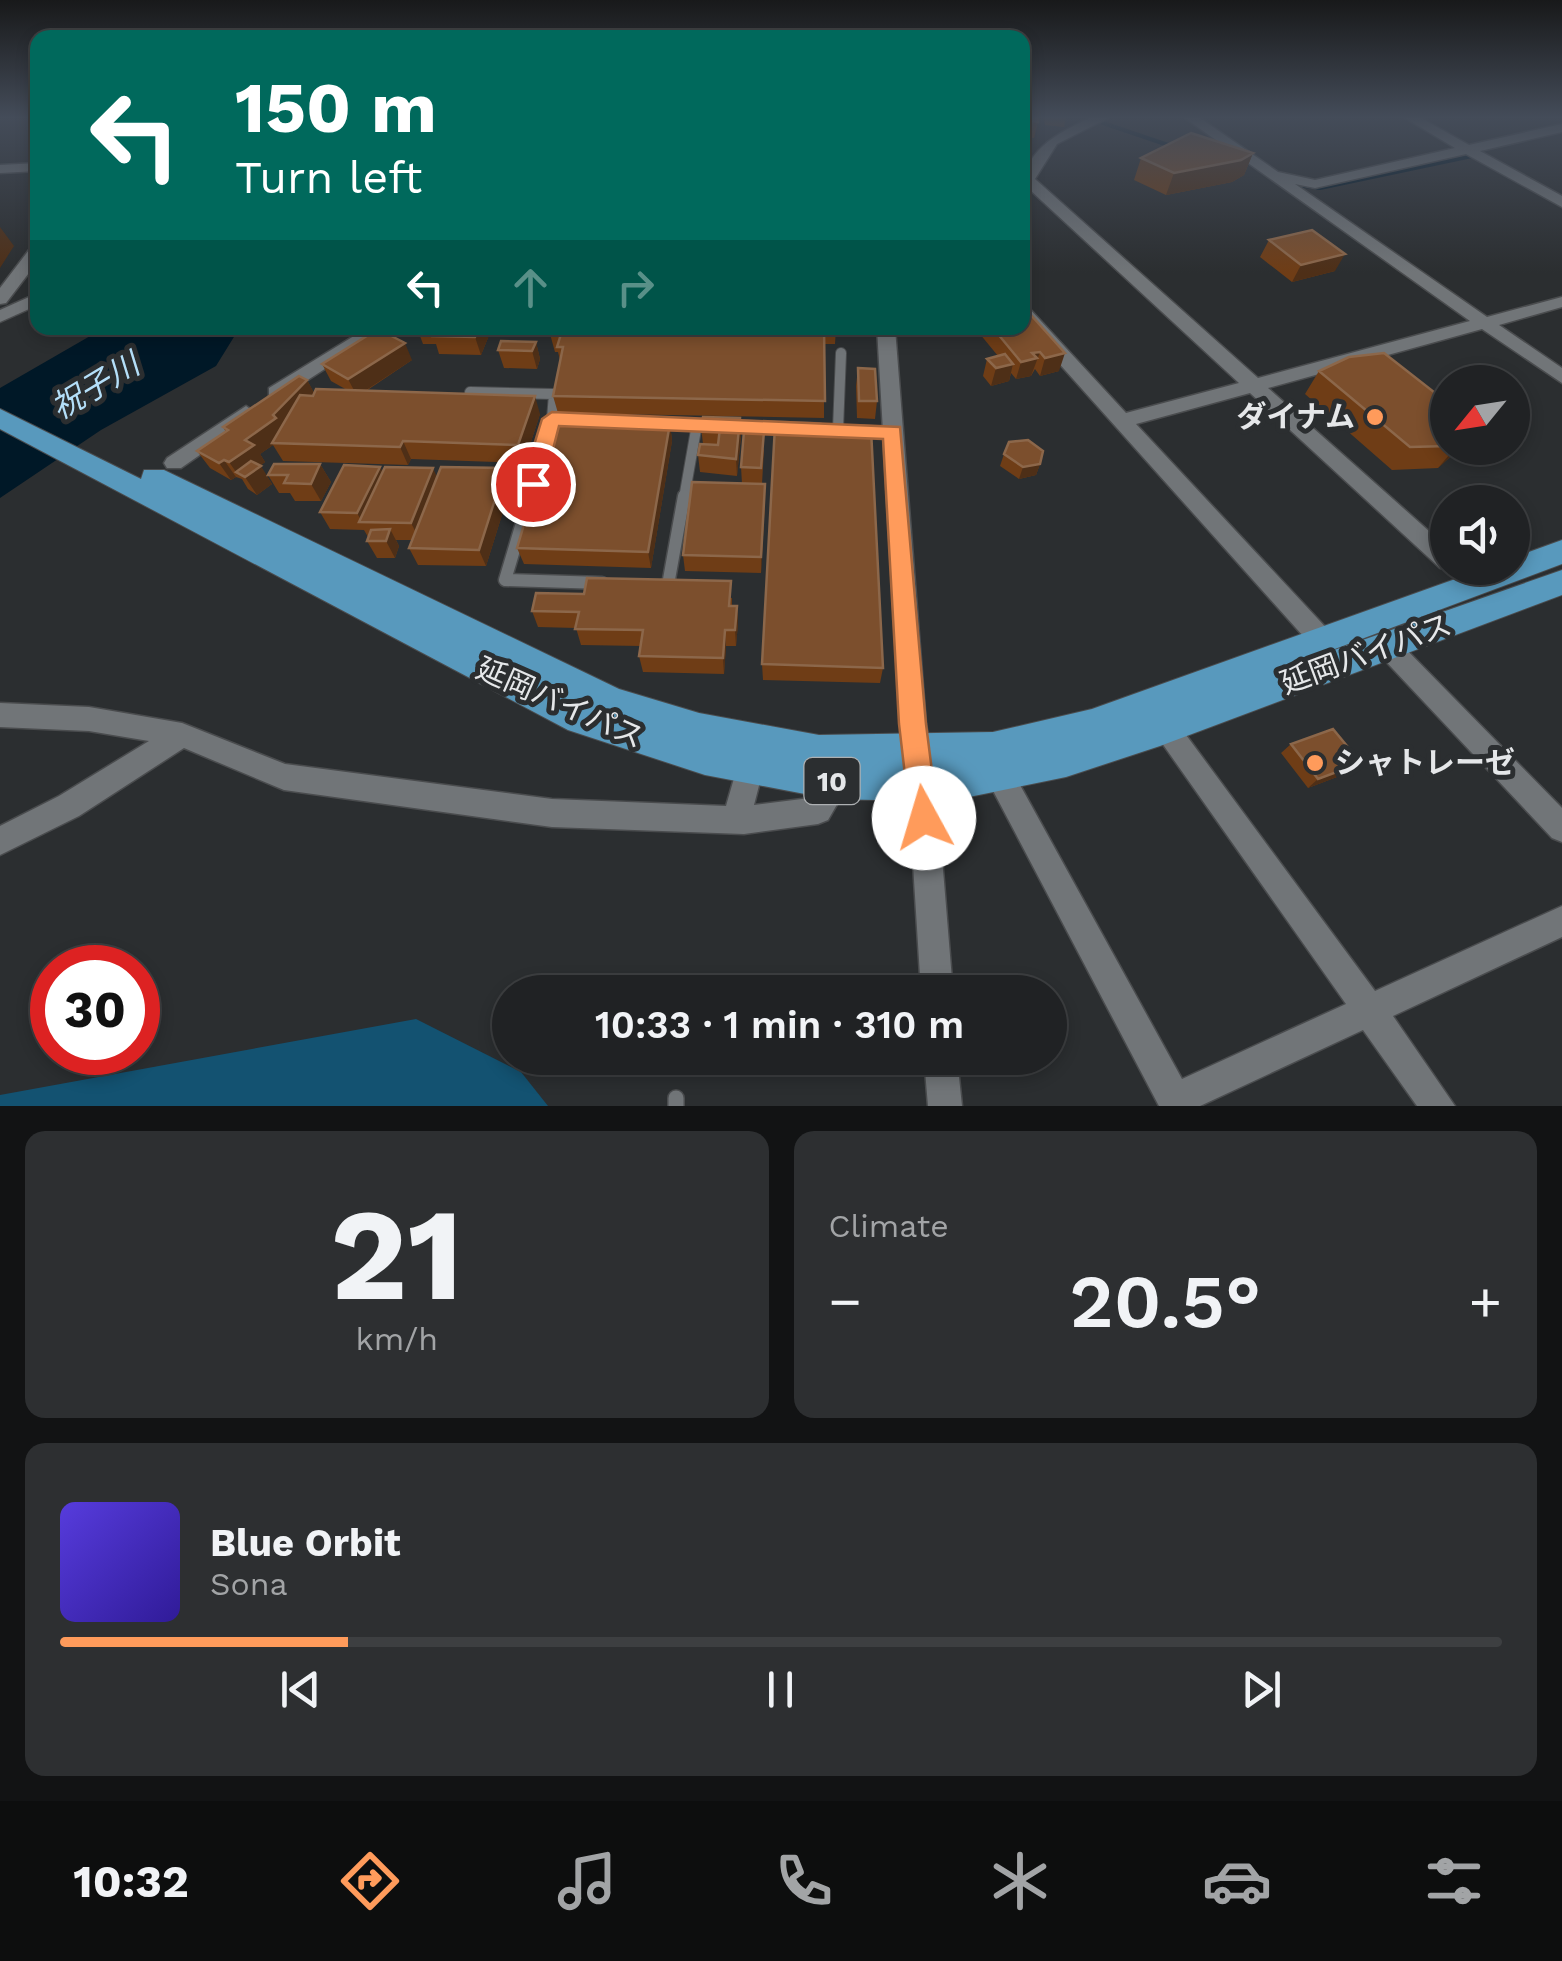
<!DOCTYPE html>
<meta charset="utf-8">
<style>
body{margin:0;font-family:"Work Sans","Noto Sans JP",sans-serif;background:#2d2f31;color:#f1f3f6;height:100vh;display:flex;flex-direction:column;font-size:38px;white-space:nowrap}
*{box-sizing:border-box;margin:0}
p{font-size:32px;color:#a2a4a6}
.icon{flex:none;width:55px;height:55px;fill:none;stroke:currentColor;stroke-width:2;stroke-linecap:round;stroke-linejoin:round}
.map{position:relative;height:1106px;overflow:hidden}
.drawer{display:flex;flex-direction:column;gap:25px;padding:25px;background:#121314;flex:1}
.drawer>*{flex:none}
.top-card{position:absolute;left:30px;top:30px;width:1000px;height:305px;border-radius:20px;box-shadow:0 5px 15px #0003,0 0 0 2px #3d3f41;background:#00695c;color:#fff;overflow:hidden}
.needle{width:65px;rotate:240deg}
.controls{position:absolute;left:1430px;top:365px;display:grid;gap:20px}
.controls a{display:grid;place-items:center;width:100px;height:100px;border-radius:50%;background:#202224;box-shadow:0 5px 15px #0003,0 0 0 2px #3d3f41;font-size:50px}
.speed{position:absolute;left:30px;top:945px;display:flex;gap:20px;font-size:50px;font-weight:700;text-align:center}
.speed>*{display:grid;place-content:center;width:130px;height:130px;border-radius:50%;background:#202224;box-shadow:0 5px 15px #0003,0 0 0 2px #3d3f41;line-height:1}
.speed .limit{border:15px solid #d22;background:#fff;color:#111}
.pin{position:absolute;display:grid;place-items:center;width:85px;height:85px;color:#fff;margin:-42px;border:5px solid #fff;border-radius:50%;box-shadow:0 2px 10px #0007}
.me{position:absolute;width:110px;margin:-55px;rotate:354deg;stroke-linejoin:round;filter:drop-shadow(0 0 8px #0008)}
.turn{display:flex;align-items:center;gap:35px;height:210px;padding:0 40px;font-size:45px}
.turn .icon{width:130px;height:130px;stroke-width:2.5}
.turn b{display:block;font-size:70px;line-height:85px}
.lanes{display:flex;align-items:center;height:95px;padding:0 40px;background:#0003;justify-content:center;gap:50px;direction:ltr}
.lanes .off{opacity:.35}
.big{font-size:75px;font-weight:600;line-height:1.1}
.drawer .widget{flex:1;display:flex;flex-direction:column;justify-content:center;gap:15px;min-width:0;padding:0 35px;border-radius:20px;background:#2d2f31}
.drawer .dial{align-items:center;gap:0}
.dial b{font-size:130px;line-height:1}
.song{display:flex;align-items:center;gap:30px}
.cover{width:120px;height:120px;border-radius:15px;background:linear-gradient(135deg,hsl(250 70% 55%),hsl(250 70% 35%))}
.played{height:10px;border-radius:5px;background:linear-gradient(90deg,#ff9b5b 20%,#3d3f41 20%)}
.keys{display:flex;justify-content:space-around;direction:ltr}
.heat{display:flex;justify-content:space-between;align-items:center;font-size:55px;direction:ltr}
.drawer .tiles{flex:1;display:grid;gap:25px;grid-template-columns:1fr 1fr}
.widget:last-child{grid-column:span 2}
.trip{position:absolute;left:492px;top:975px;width:575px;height:100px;border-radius:50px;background:#202224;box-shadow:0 5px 15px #0003,0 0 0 2px #3d3f41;font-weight:600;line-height:100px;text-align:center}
.tabs{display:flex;height:160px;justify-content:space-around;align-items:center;background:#0d0e0e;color:#a2a4a6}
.tabs .icon{width:70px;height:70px}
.tabs .current{color:#ff9b5b}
.tabs b{font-size:45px;color:#f1f3f6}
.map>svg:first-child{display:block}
.green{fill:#135271}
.water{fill:#001827}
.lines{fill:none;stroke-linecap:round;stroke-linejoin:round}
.stream{stroke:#001827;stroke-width:4}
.service-far2-casing{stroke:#4a4c4e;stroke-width:12}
.service-far1-casing{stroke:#4a4c4e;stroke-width:15}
.service-casing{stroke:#4a4c4e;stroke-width:18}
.minor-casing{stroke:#4a4c4e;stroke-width:3}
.trunk-casing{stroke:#4a4c4e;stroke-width:2}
.service-far2{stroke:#717578;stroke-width:10}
.service-far1{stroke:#717578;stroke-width:12}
.service{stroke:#717578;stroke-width:15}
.minor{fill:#717578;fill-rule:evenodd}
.trunk{fill:#5899bd;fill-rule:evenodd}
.wall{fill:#6f3d16}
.shaded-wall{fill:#4e2f17}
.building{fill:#7c4f2d;stroke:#8c674a;stroke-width:2.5}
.route{fill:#ff9b5b;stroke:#a6653b;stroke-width:2.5}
.poi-dot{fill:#ff9b5b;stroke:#2b2e30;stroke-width:4}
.labels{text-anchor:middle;stroke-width:10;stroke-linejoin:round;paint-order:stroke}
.shield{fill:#2b2e30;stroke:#adb0b2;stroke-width:2.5}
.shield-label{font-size:28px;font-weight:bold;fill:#e5e7e9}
.poi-label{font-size:30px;font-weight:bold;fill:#e5e7e9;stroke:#2b2e30;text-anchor:end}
.street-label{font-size:30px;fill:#e5e7e9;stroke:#2b2e30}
.water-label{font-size:32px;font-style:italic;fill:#b4dff9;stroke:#2b2e30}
</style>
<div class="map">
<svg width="1562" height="1106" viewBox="0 0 1562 1106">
<rect width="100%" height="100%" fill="#2b2e30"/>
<path class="green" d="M416,1019L521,1072L548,1106H0V1095Z"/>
<path class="water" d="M104,328H245L237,332L216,366L101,430L0,498V388Z"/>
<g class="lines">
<path class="stream" d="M1103,123L1174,147
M1298,185L1320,188L1472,156"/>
<g class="service-far2-casing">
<path id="service-far2" d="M470,392L554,394L552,419
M838,429L841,353
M857,430L893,432
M529,498L552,419L819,428
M684,498L697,424"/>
</g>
<g class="service-far1-casing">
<path id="service-far1" d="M530,496L505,580L602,583
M668,585L684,496"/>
</g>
<g class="service-casing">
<path id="service" d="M676,1098V1106"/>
</g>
<g class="minor-casing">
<path id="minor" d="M1090,118H1108L1057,144L1035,179L1258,378L1470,321L1185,118H1200L1278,172L1315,180L1455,148L1405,118H1421L1469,145L1562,124V132L1480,151L1562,196V207L1466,154L1315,188L1295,184L1487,317L1562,297V307L1499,325L1562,368V383L1482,329L1268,388L1448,548V568H1456H1440L1250,393L1136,424L1331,633L1334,640L1331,647L1322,650L1313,647L1022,322V306L1028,307L1126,413L1239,383L1029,189L1022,193C1022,151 1056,134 1090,118Z
M38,163V171L0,173V165Z
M38,244V261L6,303L0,304V288L32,246Z
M38,293V305L0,322V310Z
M367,328H388L283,396H269V388Z
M877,328H895L926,724L936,784L953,992H921L908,784L900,724Z
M246,406L256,413L253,418L181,468H167L164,463L167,458Z
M1386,635L1395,638L1562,808V842L1552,838L1377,652L1374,645L1377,638Z
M0,703L89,707L182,723L285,764L552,799L726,806L739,761L749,757L759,761L763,770L754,805L810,798L826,773L836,769L846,773L850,782L828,820L818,824L744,834L552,827L284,790L184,748L79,816L0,855V826L59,796L149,741L89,731L0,727Z
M1166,716L1175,720L1375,991L1562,906V937L1393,1016L1455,1106H1417L1363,1030L1200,1106H1159L989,783L985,774L989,765L999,761L1009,765L1182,1079L1346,1004L1157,736L1153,728L1157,720Z
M924,1058H957L962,1106H928Z"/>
</g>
<g class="trunk-casing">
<path id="trunk" d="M0,409L141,479L144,470H164L619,689L699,713L819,735L993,732L1092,709L1486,568H1512V558L1562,540V564L1300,662L1562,570V595L1160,746L1066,777L969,797L920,801L831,799L705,775L568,730L0,429Z"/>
</g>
<use href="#service-far2" class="service-far2"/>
<use href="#service-far1" class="service-far1"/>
<use href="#service" class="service"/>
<use href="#minor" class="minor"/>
<use href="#trunk" class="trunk"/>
</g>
<path class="wall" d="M1022,118L1038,122L1034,138L1025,137L1022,148Z
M1043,118H1066L1064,127L1045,125Z
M1253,153L1244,175L1232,182L1166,195L1134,180L1141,158Z
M1269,240L1335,271L1292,282L1260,257Z
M417,328H492L481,355L439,354L436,344H423Z
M553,328H836L835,344H824V418L558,413L553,396L560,360L558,352H555L550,334Z
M975,328H1022L1059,371L1040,376L1035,369L1031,376L1016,379L1011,373L1009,381L991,386L983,376L987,359L998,356Z
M536,342L540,359L537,369L504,368L498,350Z
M412,360L366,391L540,414L524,463L411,459L408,465L283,461L273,445L260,454L265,462L260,466L272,484L257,495L248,489L242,479L236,477L231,480L210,468L197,451L226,432L223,427L307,380L314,393L347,390L331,381L322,364Z
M858,368L877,401L875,419L857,418L856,386Z
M1319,371L1448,403V448H1460L1438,468L1392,470L1305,394Z
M740,418L741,436L737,476L700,472L698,455L703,444L701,427Z
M670,423L672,441L651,568L524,564L517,548Z
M764,449L762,484L765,501L761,573L685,571L683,555L742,484L741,467Z
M1004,454L1040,464L1036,475L1019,479L1000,466Z
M320,464L331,482L321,501H295L290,493H279L268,475Z
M383,472L511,486L486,566L418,565L409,548L412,540H396L399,546L395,558H377L367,541L368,537L364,530L330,529L320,512Z
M732,598V606H737L738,623L736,646H726L724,674L643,672L639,656L641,646L581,645L576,628L538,627L532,611Z
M762,664L883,668L880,683L763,680Z
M1291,744L1361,763L1350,772L1308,788L1281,753Z"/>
<path class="shaded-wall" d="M1253,153L1244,175L1232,182L1166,195L1174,173Z
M0,227L14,246L0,268Z
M1345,254L1335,271L1292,282L1301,265Z
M479,328H492L481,355L475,337Z
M536,342L540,359L537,369L532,351Z
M405,343L412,360L357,396L348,379Z
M1040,352L1031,376L1016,379L1021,362L1032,353Z
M1065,353L1059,371L1040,376L1045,358Z
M1013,364L1009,381L991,386L996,368Z
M307,380L317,398L272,443L273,445L260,454L265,462L245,477L236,472L241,479L229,462L245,440L273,415Z
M535,396L540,414L524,463L518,445Z
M740,418L741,436L737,476L736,459Z
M670,423L672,441L651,568L648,552Z
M403,441L411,459L408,465L400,447Z
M1455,448H1460L1438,468Z
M224,460L236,477L231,480L219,463Z
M320,464L331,482L321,501L311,484Z
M1040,464L1036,475L1019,479L1023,467Z
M261,466L272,484L257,495L245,477Z
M380,467L389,484L362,522L357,513Z
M433,468L441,486L420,540L411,523Z
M505,468L511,486L486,566L479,550Z
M765,484V501L761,573V557Z
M390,529L399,546L395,558L386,541Z
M737,606L738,623L736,646L735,630Z
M725,630L726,646L724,674L723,658Z
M1361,763L1350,772L1308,788L1318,779Z"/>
<path class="building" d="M1022,118H1038V122L1027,120V131L1022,139Z
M1191,133L1253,153L1241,160L1174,173L1141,158Z
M1312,230L1345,254L1301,265L1269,240Z
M1022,305L1065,353L1045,358L1040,352L1032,353L1037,358L1021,362L993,328H1022Z
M437,328H479L475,337L433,336Z
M553,328H824L825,401L553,396L563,347H557L561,334H550Z
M378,329L405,343L348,379L322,364Z
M501,341L536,342L532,351L498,350Z
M1384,353L1448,403V446L1410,447L1319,371L1349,357Z
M1005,354L1013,364L996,368L987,359Z
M858,368L875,369L877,401H859Z
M299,376L307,380L273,415L276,418L245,440L254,445L229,462L224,460L219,463L197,451L228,430L223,427Z
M316,389L535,396L518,445L403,441L400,447L272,443L300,395L313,396Z
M703,417L740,418L736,459L698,455L700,444L718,445L720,428L701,427Z
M555,420L670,423L648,552L517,548Z
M775,426L871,429L883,668L762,664Z
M744,431H764L761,468L741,467Z
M1028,440L1043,451L1040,464L1023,467L1004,454L1009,442Z
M251,461L261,466L245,477L236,472Z
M274,464H320L311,484L284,483L288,475H268Z
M344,465L380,467L357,513L320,512Z
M385,467L433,468L411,523L359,522Z
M441,467L505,468L479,550L409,548Z
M692,482L765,484L761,557L683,555Z
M390,529L386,541H367L371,530Z
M587,578L731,581L729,606H737L735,630H725L723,658L639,656L643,630L575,629L579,612L532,611L536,593L584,594Z
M1333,729L1361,763L1318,779L1291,744Z"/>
<linearGradient id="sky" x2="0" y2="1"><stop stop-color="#18191a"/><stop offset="0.43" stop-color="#444c59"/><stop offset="1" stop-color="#444c59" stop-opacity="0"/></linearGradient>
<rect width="1562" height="273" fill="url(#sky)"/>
<path class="route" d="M552,412L900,427L926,724L938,818L934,828L924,832L914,828L910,818L899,724L883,439L559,426L544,484L533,491L522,484L542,419Z"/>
<g class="poi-dot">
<circle cx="1375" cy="417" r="10"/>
<circle cx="1315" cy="763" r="10"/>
</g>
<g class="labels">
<rect class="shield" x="804.5" y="758" width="55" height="46" rx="8"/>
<g class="shield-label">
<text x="832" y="791">10</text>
</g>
<g class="poi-label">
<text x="1355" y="427">ダイナム</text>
<text x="1335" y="773" text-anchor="start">シャトレーゼ</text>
</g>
<g class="street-label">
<text transform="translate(1366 654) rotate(-20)" y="10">延岡バイパス</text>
<text transform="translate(560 703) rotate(24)" y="10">延岡バイパス</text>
</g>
<g class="water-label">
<text transform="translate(95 386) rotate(-31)" y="11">祝子川</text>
</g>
</g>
</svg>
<div class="controls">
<a><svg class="needle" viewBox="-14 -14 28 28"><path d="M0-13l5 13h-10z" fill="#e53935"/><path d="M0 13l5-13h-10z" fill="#a2a4a6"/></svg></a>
<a><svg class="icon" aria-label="sound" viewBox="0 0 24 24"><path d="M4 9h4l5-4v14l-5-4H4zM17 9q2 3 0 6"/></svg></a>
</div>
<div class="speed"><div class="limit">30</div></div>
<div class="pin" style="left:533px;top:484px;background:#d93025"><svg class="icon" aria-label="arrive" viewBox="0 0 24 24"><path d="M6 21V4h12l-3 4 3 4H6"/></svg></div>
<svg class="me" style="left:924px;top:818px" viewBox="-20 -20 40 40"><circle r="19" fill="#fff"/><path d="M0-13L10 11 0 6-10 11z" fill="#ff9b5b"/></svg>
<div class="trip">10:33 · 1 min · 310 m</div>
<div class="top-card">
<div class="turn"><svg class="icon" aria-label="left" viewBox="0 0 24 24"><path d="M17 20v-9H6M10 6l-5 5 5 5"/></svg><div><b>150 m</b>Turn left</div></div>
<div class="lanes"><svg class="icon" aria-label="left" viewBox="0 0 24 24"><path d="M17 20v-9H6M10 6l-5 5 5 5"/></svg><svg class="icon off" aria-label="ahead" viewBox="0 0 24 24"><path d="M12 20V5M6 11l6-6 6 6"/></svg><svg class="icon off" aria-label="right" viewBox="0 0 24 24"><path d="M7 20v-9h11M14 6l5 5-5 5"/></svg></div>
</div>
</div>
<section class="drawer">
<div class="tiles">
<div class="widget dial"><b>21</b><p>km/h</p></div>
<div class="widget"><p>Climate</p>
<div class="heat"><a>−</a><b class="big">20.5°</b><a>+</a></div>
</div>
<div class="widget">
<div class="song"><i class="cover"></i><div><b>Blue Orbit</b><p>Sona</p></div></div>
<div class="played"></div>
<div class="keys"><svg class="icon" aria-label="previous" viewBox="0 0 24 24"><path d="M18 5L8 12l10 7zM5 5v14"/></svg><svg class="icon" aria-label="pause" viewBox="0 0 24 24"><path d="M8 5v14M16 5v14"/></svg><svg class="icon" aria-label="next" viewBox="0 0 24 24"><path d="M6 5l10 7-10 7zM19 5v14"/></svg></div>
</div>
</div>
</section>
<nav class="tabs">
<b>10:32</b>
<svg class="icon current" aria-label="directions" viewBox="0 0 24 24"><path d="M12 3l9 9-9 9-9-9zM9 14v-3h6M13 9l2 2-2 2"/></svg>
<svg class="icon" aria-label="music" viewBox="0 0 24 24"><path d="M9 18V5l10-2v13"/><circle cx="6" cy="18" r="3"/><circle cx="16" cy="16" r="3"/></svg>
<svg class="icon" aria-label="phone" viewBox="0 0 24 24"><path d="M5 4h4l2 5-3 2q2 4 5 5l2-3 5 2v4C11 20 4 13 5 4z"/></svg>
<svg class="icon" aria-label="climate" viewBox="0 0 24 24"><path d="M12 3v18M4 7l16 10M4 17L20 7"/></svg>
<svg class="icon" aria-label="car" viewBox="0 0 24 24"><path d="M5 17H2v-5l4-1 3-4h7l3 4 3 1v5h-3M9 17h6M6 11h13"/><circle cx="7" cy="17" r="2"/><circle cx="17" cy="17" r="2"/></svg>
<svg class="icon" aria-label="filters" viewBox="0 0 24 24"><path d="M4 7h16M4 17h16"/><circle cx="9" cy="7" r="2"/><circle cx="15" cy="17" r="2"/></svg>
</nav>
